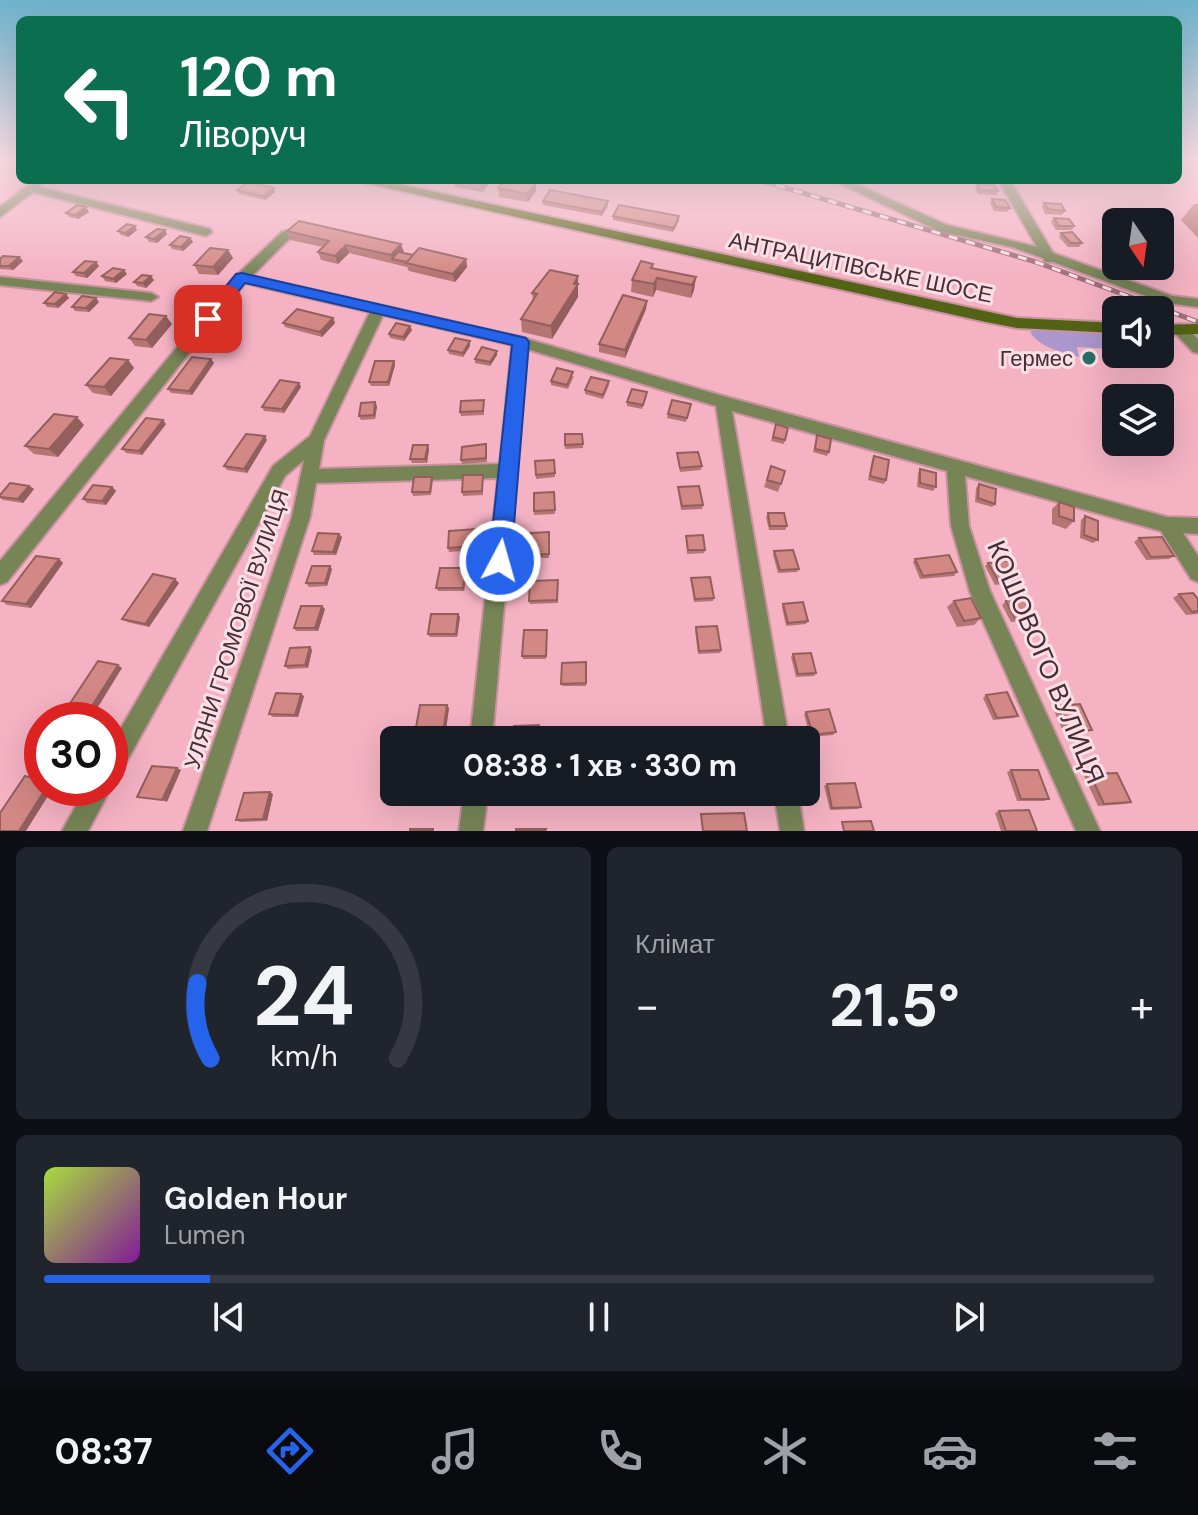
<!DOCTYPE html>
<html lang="uk">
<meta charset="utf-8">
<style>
body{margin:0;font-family:"DM Sans",sans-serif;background:#20242c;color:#f1f3f6;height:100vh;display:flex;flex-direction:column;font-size:30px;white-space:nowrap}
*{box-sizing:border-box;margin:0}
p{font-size:26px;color:#9ea1a6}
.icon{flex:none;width:44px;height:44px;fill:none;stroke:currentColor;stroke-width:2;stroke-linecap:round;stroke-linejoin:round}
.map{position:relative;height:831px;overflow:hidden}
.side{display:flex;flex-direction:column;gap:16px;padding:16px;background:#0d0f14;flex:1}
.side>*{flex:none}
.banner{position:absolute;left:16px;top:16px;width:1166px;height:168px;border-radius:12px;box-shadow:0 8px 32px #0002;background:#0b6e4f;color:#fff;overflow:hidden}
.needle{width:52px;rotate:167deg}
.fabs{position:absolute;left:1102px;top:208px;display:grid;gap:16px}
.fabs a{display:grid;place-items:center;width:72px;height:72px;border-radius:12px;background:#171b24;box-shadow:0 8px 32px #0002;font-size:40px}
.speed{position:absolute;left:24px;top:702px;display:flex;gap:16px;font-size:40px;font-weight:700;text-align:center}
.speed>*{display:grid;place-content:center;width:104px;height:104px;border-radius:50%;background:#171b24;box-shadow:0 8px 32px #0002;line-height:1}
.speed .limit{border:12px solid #d22;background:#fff;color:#111}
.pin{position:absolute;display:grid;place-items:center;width:68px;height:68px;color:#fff;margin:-34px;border-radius:16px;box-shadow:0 4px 12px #0006}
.me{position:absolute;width:88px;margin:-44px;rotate:6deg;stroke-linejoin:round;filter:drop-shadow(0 0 6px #0008)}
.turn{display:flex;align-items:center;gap:28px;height:168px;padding:0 32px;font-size:36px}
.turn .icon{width:104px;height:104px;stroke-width:2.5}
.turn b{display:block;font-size:56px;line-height:68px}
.big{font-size:60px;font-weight:700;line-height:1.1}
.side .tile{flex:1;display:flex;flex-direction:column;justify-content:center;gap:12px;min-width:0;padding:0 28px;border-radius:12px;background:#20242c}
.side .dial{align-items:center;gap:0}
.dial svg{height:208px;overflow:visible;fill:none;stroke:#363941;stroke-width:7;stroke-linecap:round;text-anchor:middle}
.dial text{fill:#f1f3f6;stroke:none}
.song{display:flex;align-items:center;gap:24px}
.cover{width:96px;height:96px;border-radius:12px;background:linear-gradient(135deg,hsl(80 70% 55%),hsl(290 70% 35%))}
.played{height:8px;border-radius:4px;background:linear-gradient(90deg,#2563eb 15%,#363941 15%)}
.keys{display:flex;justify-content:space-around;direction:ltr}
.heat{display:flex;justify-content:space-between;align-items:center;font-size:44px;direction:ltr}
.side .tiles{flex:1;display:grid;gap:16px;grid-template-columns:1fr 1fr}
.tile:last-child{grid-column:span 2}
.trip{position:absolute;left:380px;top:726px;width:440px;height:80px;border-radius:12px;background:#171b24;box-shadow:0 8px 32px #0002;font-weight:700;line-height:80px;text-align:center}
.menu{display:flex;height:128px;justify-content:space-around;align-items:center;background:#090b0e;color:#9ea1a6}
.menu .icon{width:56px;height:56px}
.menu .active{color:#2563eb}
.menu b{font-size:36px;color:#f1f3f6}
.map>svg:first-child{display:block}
.green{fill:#ab96cd}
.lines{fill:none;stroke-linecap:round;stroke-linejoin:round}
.street-casing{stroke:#ca92a1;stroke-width:4}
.secondary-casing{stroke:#ca92a1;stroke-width:4}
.street{fill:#778456;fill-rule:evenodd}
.secondary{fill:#526315;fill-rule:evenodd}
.rail-casing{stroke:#9d6f7b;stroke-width:5}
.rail{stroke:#fbdfe6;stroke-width:3;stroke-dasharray:9;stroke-linecap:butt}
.wall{fill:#b57572}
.shaded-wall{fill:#935f5d}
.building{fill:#d28885;stroke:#935f5d;stroke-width:2}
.route{fill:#2563eb;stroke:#184099;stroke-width:2}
.poi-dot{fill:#296f65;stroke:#fbdfe6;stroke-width:3}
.labels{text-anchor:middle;stroke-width:6;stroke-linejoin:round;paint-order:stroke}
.street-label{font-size:22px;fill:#472d34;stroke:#fbdfe6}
.poi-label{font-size:22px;fill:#472d34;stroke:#fbdfe6;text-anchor:end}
.near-street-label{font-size:26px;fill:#472d34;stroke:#fbdfe6}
</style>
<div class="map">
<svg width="1198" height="831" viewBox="0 0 1198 831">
<rect width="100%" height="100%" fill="#f4b2c3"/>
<path class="green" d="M1035,329L1116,334V354H1128L1117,358L1111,349L1077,347L1079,357C1062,352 1040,348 1030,332Z"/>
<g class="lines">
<g class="street-casing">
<path id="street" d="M38,180L43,183L39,187L210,229L212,232L206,236L33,192L0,217V207L33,181Z
M832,180H847L947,225L1037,247L998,180H1010L1053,253L1172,296L1198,299V307L1165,303L1053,262H1045L1043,258L1012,247L939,231Z
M286,231L290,232V238L252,276L520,337L723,396L1167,517L1198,518V534L1183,533L1198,556V582L1191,579L1161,531L965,476L969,526L990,591L1100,831H1076L970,592L951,526L947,471L732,411L789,740H767L716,406L527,349L492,740H470L498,478L316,483L310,517L207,831H183L292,517L304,460L285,476L118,777L110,781V747L273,466L310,436L370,312L245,283L7,582L0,585V561L237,275L282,232ZM383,315L512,345L500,464L319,469L324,440Z
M0,277L151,293L158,297L151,301L0,285Z
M1179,324L1184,326L1198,339V353L1193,352L1174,332L1172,329L1174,326Z
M110,786L111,788L88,831H62L86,788Z
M464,792H488L483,831H459Z
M774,792H798L804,831H780Z"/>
</g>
<g class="secondary-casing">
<path id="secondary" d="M359,180H380L1017,318L1116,323V333L1017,328L986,322L365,183Z
M1198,324V334L1160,335V325Z"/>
</g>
<use href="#street" class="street"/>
<use href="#secondary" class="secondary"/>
<g class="rail-casing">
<path id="rail" d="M759,180L1036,262L1198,322"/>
</g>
<use href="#rail" class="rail"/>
</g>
<path class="wall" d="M454,180H492V181L482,192L455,187Z
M977,184L998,191L996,195L978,194L975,188Z
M498,188L536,191L528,202L499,197Z
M237,190L275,192L265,200L239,194Z
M992,199L1010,208L1007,212L994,211L990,203Z
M543,201H608V206L602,216L543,205Z
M1044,203L1065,211L1062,215L1045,214L1042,207Z
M1194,204H1198V238L1181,220Z
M86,207L89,212L78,219L69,217L66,213Z
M613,216H679V221L673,232L613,220Z
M1054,218L1074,226L1072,230H1056L1051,222Z
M137,230L128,237L121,235L118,231Z
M287,231L404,252L403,253L413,255L466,259L467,267L455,282L409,271L407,267L349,253L338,264L321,260L318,252L323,247L290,240Z
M1061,233L1082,243L1079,247H1068L1059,237Z
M167,234L157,243L149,242L146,237Z
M1108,236L1116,239V250L1115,252L1101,247Z
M190,238L193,242L183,251L172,249L170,245Z
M228,250L233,258L218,275L199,274L194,265Z
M19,257L23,261L13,270L0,269V259Z
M96,262L99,266L87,278L76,276L73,272Z
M653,264V268L696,277L694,290L691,298L656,290L653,297L631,292L632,280Z
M127,274L116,283L105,281L102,276Z
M578,276V297L552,339L522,332L521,319L533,300L532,293Z
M154,280L146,288L137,286L134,282Z
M66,294L69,298L58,308L47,307L44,303Z
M647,301L646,309L625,358L599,352V344Z
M99,302L89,312L75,311L72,307Z
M333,318L335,323L322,337L285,327L283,323Z
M172,324L152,348L135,346L129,338Z
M410,326L412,330L404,341L390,338L389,334Z
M470,346L463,357L449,354L448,350Z
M497,355L490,366L475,363V359Z
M128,360L134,368L111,396L93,393L86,385Z
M394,361L395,365L389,386H371L369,382Z
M214,363L192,395L171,393L168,389Z
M574,376L568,389L551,385V381Z
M609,381V385L603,399L585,394V390Z
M299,383L301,387L284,413L264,411L262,407Z
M647,396L642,409L627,406V402Z
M484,400V415L461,416L460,412Z
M691,404L686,422L667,418L668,414Z
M377,406L375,419L361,420L359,416Z
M166,424L142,455L126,453L122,449Z
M776,424L788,428L784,444L771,441Z
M84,425L58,457L34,454L25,446Z
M565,434H582L583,448L565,449Z
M817,435L829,452L827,456L813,452Z
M267,440L247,473L227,470L224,466Z
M486,448L487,462L462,464L461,460Z
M429,449L427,463H412L410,459Z
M677,453L702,466L701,470L680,472L677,457Z
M874,456L886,480L884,484L868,480L872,460Z
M554,460L555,477L536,479L535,461Z
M771,466L785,471L778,492L764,487Z
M920,469L936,487L933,491L917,487L918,473Z
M483,475V495L463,496L462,492Z
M433,480L431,495L413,496L412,492Z
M979,484L995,504L992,507L975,502L976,488Z
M29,486L34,489L23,503L3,500L0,498V495Z
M112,487L116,491L106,505L87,503L83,499Z
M678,487L703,505L702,509L681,510L678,491Z
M554,492L555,514L534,515V511Z
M1059,502L1074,521L1066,529L1052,524V509Z
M768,513L787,526L785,530H769L766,517Z
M1085,516L1098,540L1093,543L1080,538L1081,520Z
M477,533V550L449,552L448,548Z
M339,534L342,537L336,555H314L312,551Z
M550,536L549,558H531L530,555Z
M686,536L705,550L704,553L687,554Z
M1139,538L1174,556L1169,559L1146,560L1134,542Z
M774,551L799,569L797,572L778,573L773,555Z
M59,559L63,563L31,608L7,605L2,601Z
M915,559L957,572L954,576L920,579L913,562Z
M988,563L1020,579L1017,582L995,585L985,566Z
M332,569L327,586L309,587L306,583Z
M467,571L464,591H438L436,588Z
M691,578L714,598L713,601L694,602L691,582Z
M558,580V603L530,604L529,601Z
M179,583L149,627L127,622L122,619Z
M1179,594L1198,599V614L1186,615L1173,598Z
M954,601L981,618L974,625L957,627L947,607Z
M1006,601L1033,617L1029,620L1011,622L1002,605Z
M783,604L808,621L806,624L786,626L782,607Z
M325,609L318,631H296L294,628Z
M460,617L457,637H430L428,634Z
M696,627L721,650L720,653L698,654L695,630Z
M547,634L546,659H523L522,656Z
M310,647L312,650L308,668L288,669L285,666Z
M793,654L816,673L814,676L796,677L791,657Z
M586,662V686H562V663Z
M986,695L1018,716L1014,718L993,720L983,698Z
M304,696L298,717H273L269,714Z
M447,705L449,708L445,736H417L415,733Z
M1057,706L1092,730L1087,732L1064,734L1053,708Z
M806,712L836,732L833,735L810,737L804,714Z
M1011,770L1049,799L1044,801H1017L1007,772Z
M1090,774L1131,802L1125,804L1098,806L1084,776Z
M827,784L861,807L858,809L830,810L824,786Z
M273,794L267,821L240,822L236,820Z
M999,811L1037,831H1001L995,813Z"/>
<path class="shaded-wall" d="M485,180H492V181L482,192L481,184Z
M536,183V191L528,202L527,194Z
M274,188L275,192L265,200L263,196Z
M86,207L89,212L78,219L75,215Z
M135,226L137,230L128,237L125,233Z
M165,230L167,234L157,243L154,239Z
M190,238L193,242L183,251L181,247Z
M401,244L404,252L396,260L392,259L391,255Z
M346,245L349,253L338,264L335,256Z
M228,250L233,258L218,275L213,267Z
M19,257L23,261L13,270L9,266Z
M466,259L467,267L455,282L453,274Z
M96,262L99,266L87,278L84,273Z
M124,270L127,274L116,283L113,279Z
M151,276L154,280L146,288L143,283Z
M578,276V297L552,339L551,326Z
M696,277L694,290L691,298L692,285Z
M657,278L656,290L653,297L654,284Z
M66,294L69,298L58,308L55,304Z
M96,298L99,302L89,312L86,308Z
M647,301L646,309L625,358V350Z
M166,316L172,324L152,348L146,340Z
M333,318L335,323L322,337L320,332Z
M410,326L412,330L404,341L403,337Z
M470,341V346L463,357V353Z
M497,351V355L490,366V362Z
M211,359L214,363L192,395L189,391Z
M128,360L134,368L111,396L104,387Z
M394,361L395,365L389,386L388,382Z
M299,383L301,387L284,413L282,409Z
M375,402L377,406L375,419L374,415Z
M77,417L84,425L58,457L49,449Z
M163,420L166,424L142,455L139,451Z
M265,436L267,440L247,473L244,469Z
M428,445L429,449L427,463L425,459Z
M29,486L34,489L23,503L18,499Z
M112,487L116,491L106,505L102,501Z
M339,534L342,537L336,555L333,552Z
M59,559L63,563L31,608L26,604Z
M330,566L332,569L327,586L325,583Z
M466,568L467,571L464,591L463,588Z
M175,579L179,583L149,627L145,624Z
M322,606L325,609L318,631L315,628Z
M458,614L460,617L457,637L456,634Z
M310,647L312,650L308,668L305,665Z
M118,665L122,668L90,720H83Z
M301,694L304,696L298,717L295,715Z
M447,705L449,708L445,736L443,733Z
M177,768L181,770L167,802L162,800Z
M46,788H53L26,831H19Z
M270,792L273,794L267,821L263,819Z"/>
<path class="building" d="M459,180H485L481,184Z
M505,180H522L536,183L527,194L498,188Z
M248,182L274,188L263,196L237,190Z
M977,184L994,185L998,191L980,190Z
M550,190L608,201L602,212L543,201Z
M992,199L1005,200L1010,208L996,207Z
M1044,203L1061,204L1065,211L1048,209Z
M77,205L86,207L75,215L66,213Z
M619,205L679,216L674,228L613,216Z
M1054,218L1069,219L1074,226H1059Z
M299,221L401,244L391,255L346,245L335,256L318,252L329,241L287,231Z
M127,224L135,226L125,233L118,231Z
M157,229L165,230L154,239L146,237Z
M1072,232L1082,243H1071L1061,233Z
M180,236L190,238L181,247L170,245Z
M1108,236L1116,239V247L1104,243Z
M210,248L228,250L213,267L194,265Z
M419,248L466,259L453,274L406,263Z
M398,252L413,255L407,262L392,259Z
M3,256L19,257L9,266H0V259Z
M85,261L96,262L84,273L73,272Z
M641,261L653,264L651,268L696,277L692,285L657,278L654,284L632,280Z
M113,268L124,270L113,279L102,276Z
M550,270L578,276L574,284H578L551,326L521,319L537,294L532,293Z
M142,275L151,276L143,283L134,282Z
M55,292L66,294L55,304L44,303Z
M623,295L647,301L625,350L599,344Z
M82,296L96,298L86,308L72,307Z
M297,309L333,318L320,332L283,323Z
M149,314L166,316L146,340L129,338Z
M396,323L410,326L403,337L389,334Z
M455,338L470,341L463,353L448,350Z
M482,347L497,351L490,362L475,359Z
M192,357L211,359L189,391L168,389Z
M110,358L128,360L104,387L86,385Z
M375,361H394L388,382H369Z
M557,368L573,372L567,385L551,381Z
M591,377L609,381L603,395L585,390Z
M280,380L299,383L282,409L262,407Z
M632,389L647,392L643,405L627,402Z
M484,400L483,411L460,412L461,401Z
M672,400L691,404L687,418L668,414Z
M375,402L374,415L359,416L361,403Z
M54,414L77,417L49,449L25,446Z
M146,418L163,420L139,451L122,449Z
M776,424L788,428L785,440L773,437Z
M246,434L265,436L244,469L224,466Z
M565,434H582L583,444L565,445Z
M817,435L831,439L829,452L815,449Z
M486,444V458L461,460L462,447Z
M413,445H428L425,459H410Z
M698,452L702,466L680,468L677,453Z
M874,456L889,460L886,480L870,476Z
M554,460L555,473L536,475L535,461Z
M771,466L785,471L781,484L767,480Z
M920,469L936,473V487L920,483Z
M463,475H483L482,491L462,492Z
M414,477H432L430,492H412Z
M10,483L29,486L18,499L0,497V495Z
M979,484L996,489L995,504L978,498Z
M93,485L112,487L102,501L83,499Z
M699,486L703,505L682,506L678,487Z
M554,492L555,510L534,511V493Z
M1059,502L1074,507V521L1059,516Z
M768,513H784L787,526H770Z
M1085,516L1098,521V540L1084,535Z
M476,529L475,546L448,548L449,531Z
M549,532V554L530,555L531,533Z
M318,533L339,534L333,552L312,551Z
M703,535L705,550H688L686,536Z
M1162,537L1174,556L1151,557L1139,538Z
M793,550L799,569L780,570L774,551Z
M949,555L957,572L923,576L915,559Z
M36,556L59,559L26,604L2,601Z
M1010,560L1020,579L999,582L988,563Z
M312,566H330L325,583H306Z
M440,568H466L463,588H436Z
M153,574L175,579L145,624L122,619Z
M710,577L714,598L695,599L691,578Z
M558,580L557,600L529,601L530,581Z
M1193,593L1198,599V611L1192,612L1179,594Z
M971,598L981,618L964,621L954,601Z
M1024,599L1033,617L1015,619L1006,601Z
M803,602L808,621L788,623L783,604Z
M301,606H322L315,628H294Z
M431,614H458L456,634H428Z
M717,626L721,650L699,651L696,627Z
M524,630H547L546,656H522Z
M310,647L305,665L285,666L290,648Z
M811,653L816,673L798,674L793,654Z
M98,661L118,665L83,720L61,717Z
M586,662V683L561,684L562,663Z
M1007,692L1018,716L997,718L986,695Z
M276,693L301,694L295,715L269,714Z
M1080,704L1092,730L1069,731L1057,706Z
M420,705H447L443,733H415Z
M829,709L836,732L813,735L806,712Z
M539,725L538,740H513L514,726Z
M152,766L177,768L162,800L137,797Z
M1011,770H1038L1049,799H1021Z
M1117,773L1131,802L1104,804L1090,774Z
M25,776L42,780V788H46L19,831H0V813Z
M855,783L861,807L832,808L827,784Z
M270,792L263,819L236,820L244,793Z
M1029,810L1037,831H1006L999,811Z
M744,813L747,831H703L701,814Z
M871,821L874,831H844L842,822Z
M410,829H433V831H410Z
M516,829H546L545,831H516Z"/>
<linearGradient id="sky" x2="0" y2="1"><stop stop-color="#6db3cc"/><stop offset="0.58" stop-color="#fadce4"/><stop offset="1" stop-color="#fadce4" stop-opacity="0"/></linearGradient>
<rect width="1198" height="276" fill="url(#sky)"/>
<path class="route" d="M242,273L526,338L529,342L511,561L507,568L500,570L492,568L489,561L512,345L245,283L213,323H202V315L236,274Z"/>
<circle class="poi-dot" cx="1089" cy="358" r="8"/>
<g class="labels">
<g class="street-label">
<text transform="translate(861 267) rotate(12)" y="8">АНТРАЦИТІВСЬКЕ ШОСЕ</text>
<text transform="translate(236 629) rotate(-72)" y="8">УЛЯНИ ГРОМОВОЇ ВУЛИЦЯ</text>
</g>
<g class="poi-label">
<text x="1073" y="366">Гермес</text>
</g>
<g class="near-street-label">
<text transform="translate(1046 662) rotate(67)" y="9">КОШОВОГО ВУЛИЦЯ</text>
</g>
</g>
</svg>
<div class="fabs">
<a><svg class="needle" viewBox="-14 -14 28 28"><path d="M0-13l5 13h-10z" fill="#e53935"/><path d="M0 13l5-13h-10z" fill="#9ea1a6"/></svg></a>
<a><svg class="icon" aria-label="sound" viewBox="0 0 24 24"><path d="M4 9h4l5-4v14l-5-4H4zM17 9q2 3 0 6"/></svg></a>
<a><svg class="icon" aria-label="layers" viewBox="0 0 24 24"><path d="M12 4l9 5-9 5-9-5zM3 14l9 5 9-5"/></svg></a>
</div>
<div class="speed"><div class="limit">30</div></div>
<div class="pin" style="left:208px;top:319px;background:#d93025"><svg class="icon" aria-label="arrive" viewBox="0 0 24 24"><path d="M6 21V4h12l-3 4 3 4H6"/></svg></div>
<svg class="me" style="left:500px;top:561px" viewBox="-20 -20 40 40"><circle r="17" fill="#2563eb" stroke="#fff" stroke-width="3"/><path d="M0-11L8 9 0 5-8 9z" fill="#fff"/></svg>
<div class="trip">08:38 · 1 хв · 330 m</div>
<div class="banner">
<div class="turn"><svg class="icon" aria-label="left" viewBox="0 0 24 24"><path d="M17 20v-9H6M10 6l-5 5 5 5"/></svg><div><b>120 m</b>Ліворуч</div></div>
</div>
</div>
<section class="side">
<div class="tiles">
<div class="tile dial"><svg viewBox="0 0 100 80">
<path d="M14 69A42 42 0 1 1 86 69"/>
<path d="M14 69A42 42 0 0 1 9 40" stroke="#2563eb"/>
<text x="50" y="56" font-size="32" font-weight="700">24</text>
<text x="50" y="72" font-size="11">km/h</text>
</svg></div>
<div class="tile"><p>Клімат</p>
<div class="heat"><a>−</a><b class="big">21.5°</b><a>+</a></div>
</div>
<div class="tile">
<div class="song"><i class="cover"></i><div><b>Golden Hour</b><p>Lumen</p></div></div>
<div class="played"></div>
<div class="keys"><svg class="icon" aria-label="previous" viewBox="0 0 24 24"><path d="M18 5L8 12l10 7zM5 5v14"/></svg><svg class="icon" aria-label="pause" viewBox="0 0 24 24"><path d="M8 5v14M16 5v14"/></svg><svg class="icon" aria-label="next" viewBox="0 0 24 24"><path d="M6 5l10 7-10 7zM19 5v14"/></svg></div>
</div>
</div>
</section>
<nav class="menu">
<b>08:37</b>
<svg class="icon active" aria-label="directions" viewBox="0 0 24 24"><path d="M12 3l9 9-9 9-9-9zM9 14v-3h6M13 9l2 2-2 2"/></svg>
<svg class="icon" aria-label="music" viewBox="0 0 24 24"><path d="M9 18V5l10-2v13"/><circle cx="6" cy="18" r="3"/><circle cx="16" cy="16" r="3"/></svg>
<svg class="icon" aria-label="phone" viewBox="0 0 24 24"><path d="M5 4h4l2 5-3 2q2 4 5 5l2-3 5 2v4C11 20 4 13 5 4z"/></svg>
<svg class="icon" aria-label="climate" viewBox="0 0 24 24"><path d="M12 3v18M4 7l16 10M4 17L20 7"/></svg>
<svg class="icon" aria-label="car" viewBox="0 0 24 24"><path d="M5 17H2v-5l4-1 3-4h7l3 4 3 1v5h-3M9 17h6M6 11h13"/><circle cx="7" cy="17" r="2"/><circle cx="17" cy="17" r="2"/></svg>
<svg class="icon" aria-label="filters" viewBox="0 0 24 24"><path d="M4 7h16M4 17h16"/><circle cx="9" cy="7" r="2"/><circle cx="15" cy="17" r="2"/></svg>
</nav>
